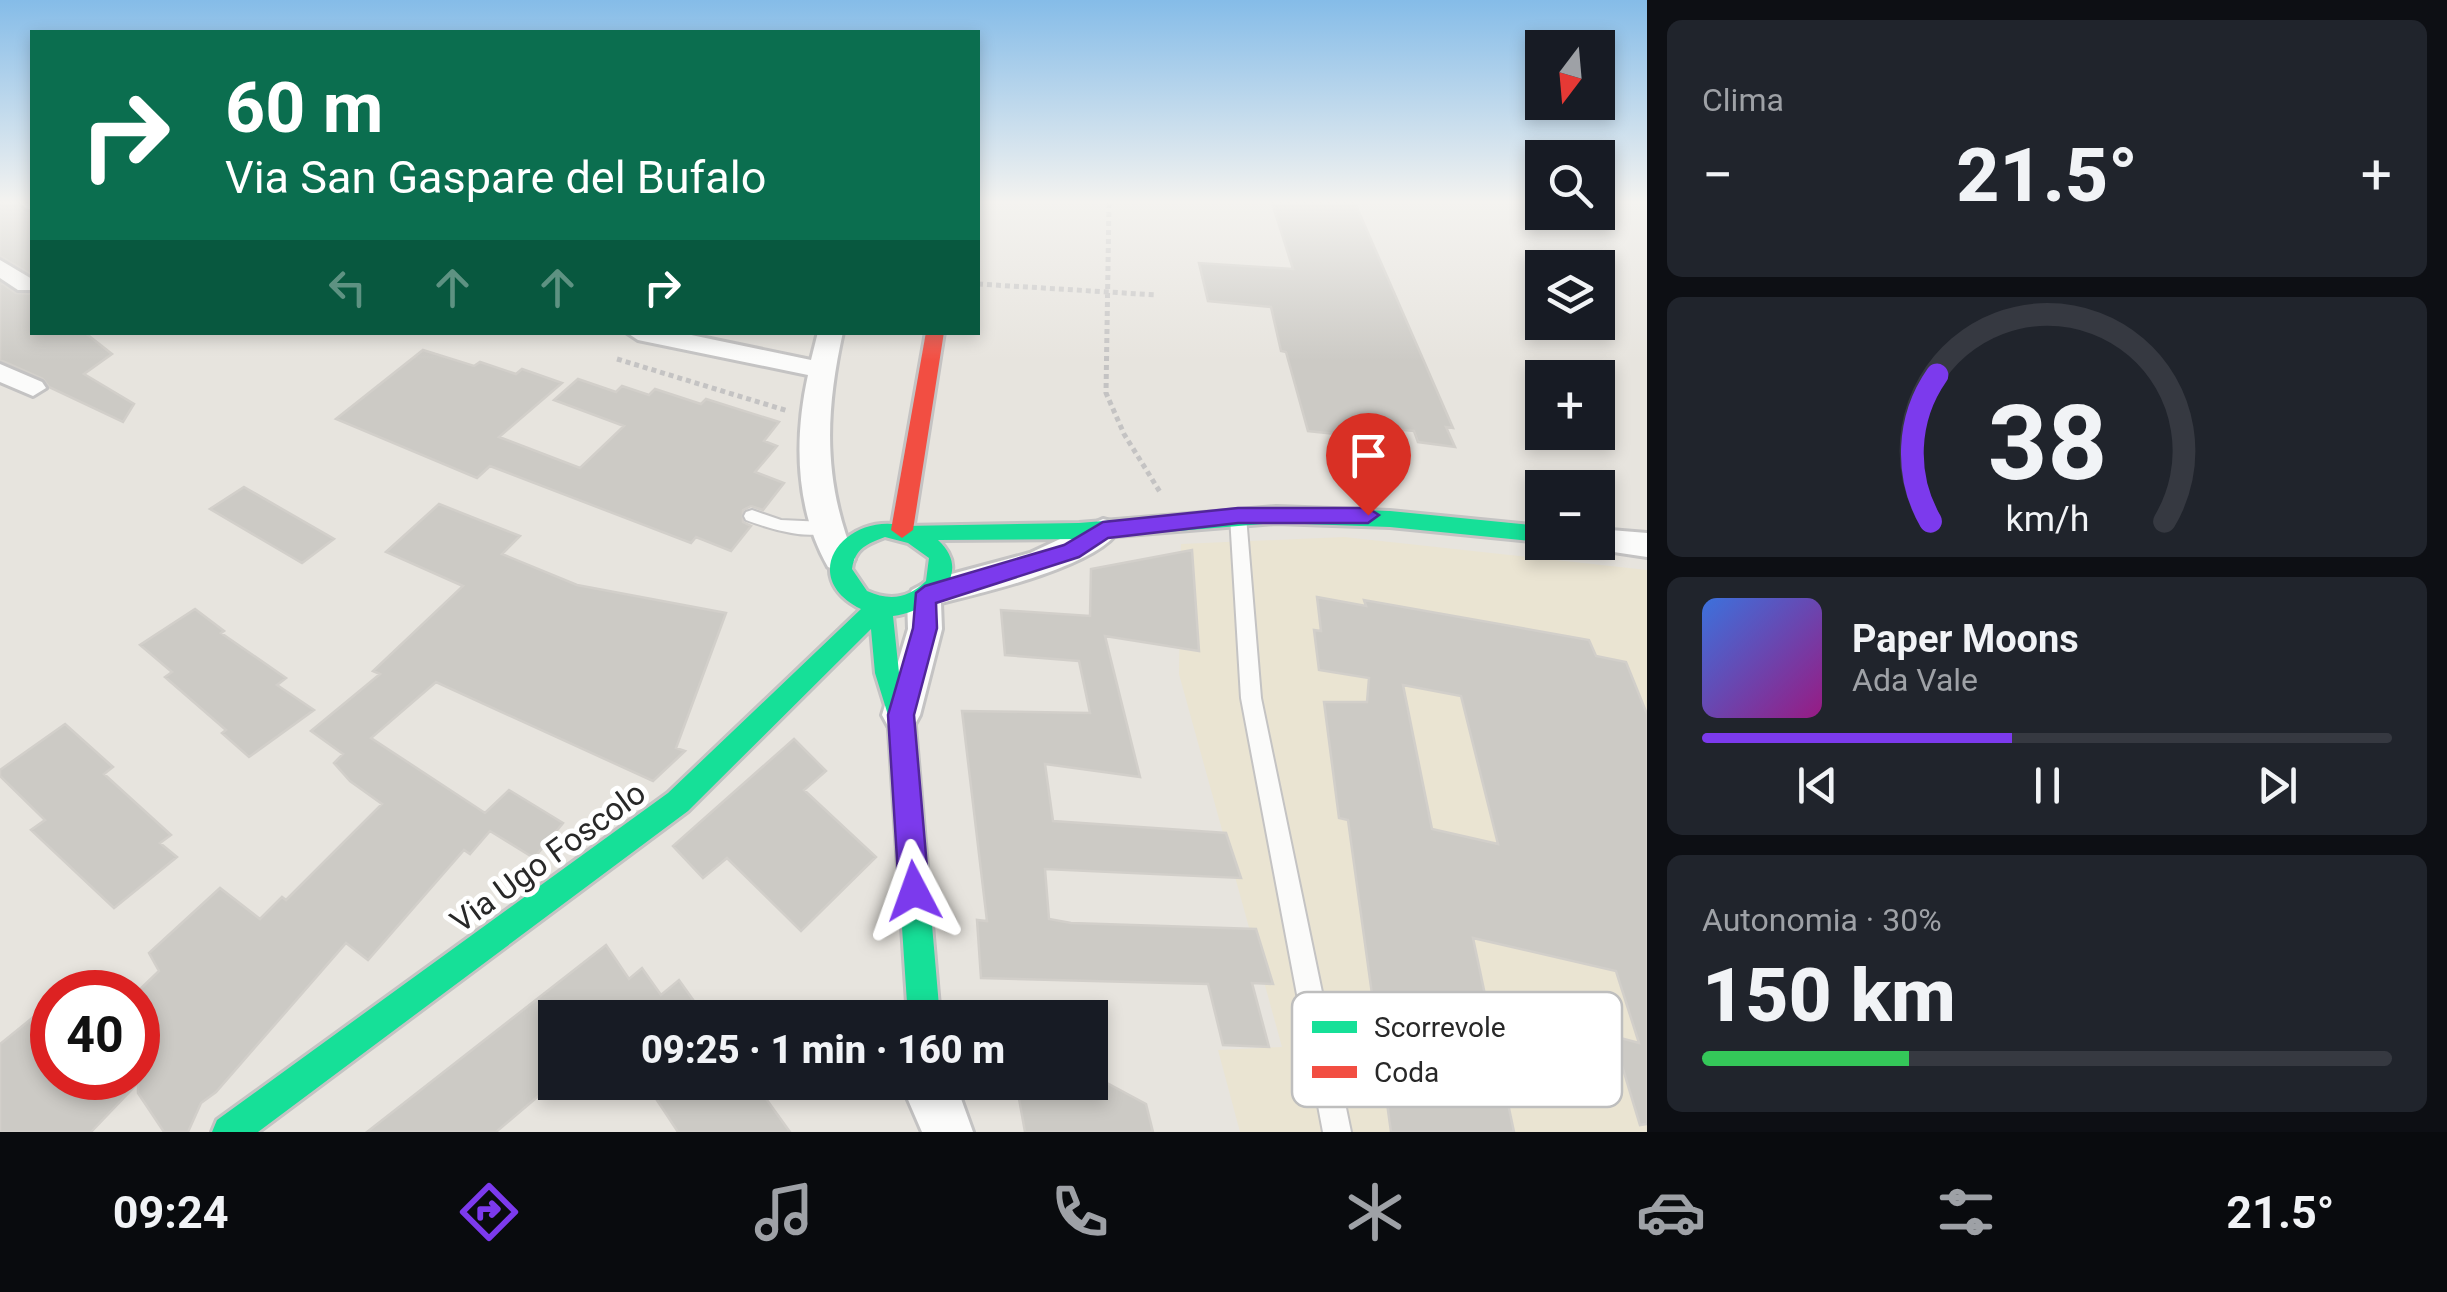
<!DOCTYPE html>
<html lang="it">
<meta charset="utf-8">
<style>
body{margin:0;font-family:Roboto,sans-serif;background:#20242c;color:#f1f3f6;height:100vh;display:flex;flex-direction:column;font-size:38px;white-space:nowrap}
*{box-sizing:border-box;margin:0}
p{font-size:32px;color:#9ea1a6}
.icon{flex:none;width:55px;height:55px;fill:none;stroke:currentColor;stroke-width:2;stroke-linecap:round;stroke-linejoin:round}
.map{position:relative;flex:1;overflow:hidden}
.drawer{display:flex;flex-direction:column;gap:20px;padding:20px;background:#0d0f14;width:800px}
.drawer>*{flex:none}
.banner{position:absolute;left:30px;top:30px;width:950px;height:305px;border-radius:0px;box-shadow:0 5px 15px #0003;background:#0b6e4f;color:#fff;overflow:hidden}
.needle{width:65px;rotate:196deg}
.tools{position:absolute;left:1525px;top:30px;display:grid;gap:20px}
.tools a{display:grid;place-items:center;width:90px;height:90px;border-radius:0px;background:#171b24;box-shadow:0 5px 15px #0003;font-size:50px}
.speed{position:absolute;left:30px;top:970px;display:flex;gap:20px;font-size:50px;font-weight:700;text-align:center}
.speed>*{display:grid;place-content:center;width:130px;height:130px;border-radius:50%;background:#171b24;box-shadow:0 5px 15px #0003;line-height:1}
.speed .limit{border:15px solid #d22;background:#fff;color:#111}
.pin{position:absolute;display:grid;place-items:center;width:85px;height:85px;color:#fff;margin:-102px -42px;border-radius:50% 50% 50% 0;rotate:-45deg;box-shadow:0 0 10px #0007}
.pin .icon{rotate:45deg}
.me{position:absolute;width:110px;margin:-55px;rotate:356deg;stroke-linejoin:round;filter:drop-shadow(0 0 8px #0008)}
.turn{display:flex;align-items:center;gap:35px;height:210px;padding:0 30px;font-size:45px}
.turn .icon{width:130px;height:130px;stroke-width:2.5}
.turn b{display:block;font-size:70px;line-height:85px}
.lanes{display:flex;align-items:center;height:95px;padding:0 30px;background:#0003;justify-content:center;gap:50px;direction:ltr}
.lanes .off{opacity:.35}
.big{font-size:75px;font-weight:800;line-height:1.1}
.drawer .widget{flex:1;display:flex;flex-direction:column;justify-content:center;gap:15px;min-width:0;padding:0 35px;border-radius:15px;background:#20242c}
.drawer .dial{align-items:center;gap:0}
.dial svg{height:260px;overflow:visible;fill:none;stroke:#363941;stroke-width:7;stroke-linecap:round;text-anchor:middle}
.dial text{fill:#f1f3f6;stroke:none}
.song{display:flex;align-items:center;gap:30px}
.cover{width:120px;height:120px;border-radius:15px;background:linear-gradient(135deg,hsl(220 70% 55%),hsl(310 70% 35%))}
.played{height:10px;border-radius:5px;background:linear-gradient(90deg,#7c3aed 45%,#363941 45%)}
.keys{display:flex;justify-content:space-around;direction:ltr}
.heat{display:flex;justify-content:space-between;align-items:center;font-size:55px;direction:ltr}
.charge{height:15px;border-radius:8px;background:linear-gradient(90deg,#34c759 30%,#363941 0)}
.trip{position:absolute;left:538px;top:1000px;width:570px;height:100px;border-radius:0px;background:#171b24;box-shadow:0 5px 15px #0003;font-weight:800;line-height:100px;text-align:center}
.dock{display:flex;height:160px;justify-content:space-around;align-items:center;background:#090b0e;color:#9ea1a6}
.dock .icon{width:70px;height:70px}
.dock .on{color:#7c3aed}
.dock b{font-size:45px;color:#f1f3f6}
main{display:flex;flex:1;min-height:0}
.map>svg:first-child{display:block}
.education{fill:#eae4d2}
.building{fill:#cccac5;stroke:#d2cfca;stroke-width:2.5;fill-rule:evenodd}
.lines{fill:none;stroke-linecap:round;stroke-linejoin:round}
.lane-casing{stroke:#c4c3c3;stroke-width:4}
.street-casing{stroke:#c4c3c3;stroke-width:6}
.fast-casing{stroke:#c4c3c3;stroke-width:6}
.jam-casing{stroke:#c4c3c3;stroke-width:6}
.path{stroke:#c4c3c3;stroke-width:5;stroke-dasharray:5 4;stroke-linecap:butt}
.lane{fill:#fbfbfa;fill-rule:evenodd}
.street{fill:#fbfbfa;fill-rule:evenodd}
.fast{fill:#16e098;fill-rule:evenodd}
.jam{fill:#f24e42;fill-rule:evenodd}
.route{fill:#7c3aed;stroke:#51269a;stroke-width:2.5}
.labels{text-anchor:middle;stroke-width:10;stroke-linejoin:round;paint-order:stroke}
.near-street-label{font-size:32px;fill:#282828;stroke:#fff}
.key{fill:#fff;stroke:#bebebe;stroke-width:2.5}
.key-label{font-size:28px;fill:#282828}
</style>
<main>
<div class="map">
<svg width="1647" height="1132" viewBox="0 0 1647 1132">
<rect width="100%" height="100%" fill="#e7e4de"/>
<path class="education" d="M1344,537L1647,570V1132H1240L1218,1050L1282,1047L1179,674L1181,544Z"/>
<path class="building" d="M0,203H17L22,210L32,213V275L0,256Z
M1272,203H1355L1453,428L1446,427L1455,447L1418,442L1414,431L1343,424L1346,435L1308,431L1286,352L1281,351L1271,307L1208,301L1199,263L1293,269Z
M0,282L16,293L32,294V332H84L112,354L84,374L134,404L123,422L49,387L43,379L0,360Z
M423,350L474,366L480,362L516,374L522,369L562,383L499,437L580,468L624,426L554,400L578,379L616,392L622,386L649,395L655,389L701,404L706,399L779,422L764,441L777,446L755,472L784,483L763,510L751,506L743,510V522L751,526L731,551L696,537L691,543L490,466L477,478L336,419Z
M244,487L334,539L302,563L210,509Z
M439,504L520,536L502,554L577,585L726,613L676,748L685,751L653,781L436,682L371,738L485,813L509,790L563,823L534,858L490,831L470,854L464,850L368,960L346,943L216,1092L201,1103L188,1132H164L138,1093V1083L91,1132H0V1044L52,1002V1078H138V991L159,971L149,953L220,888L260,919L282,897L286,900L382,804L350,781L334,763L343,754L311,731L380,674L373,671L463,586L386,552Z
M1192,550L1199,651L1105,636L1140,777L1045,764L1053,821L1226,833L1241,878L1045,869L1049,919L1071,923L1256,929L1273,984L1252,983L1269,1047L1223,1045L1208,984L981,978L977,920L987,921L962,711L1090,713L1079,661L1005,655L1001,610L1090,616L1091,569Z
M1317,597L1366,606L1364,600L1589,640L1596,656L1626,662L1647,714V1124L1640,1125L1613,1036L1639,1043L1616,971L1473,938L1514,1132H1391L1348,820L1339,818L1324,702H1367L1369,678L1319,670L1314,630L1321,631ZM1403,685L1461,696L1498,844L1432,829Z
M195,609L224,631L221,633L286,678L277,685L314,710L249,757L222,733L226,730L165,677L172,672L140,645Z
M65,724L113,767L104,774L171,835L160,843L177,857L114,908L31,830L45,820L0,776V770Z
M794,739L826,771L804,790L876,857L801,931L727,858L703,878L673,846Z
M606,945L629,979L642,968L661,995L679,980L706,1018H555V1076L548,1082H555L496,1132H367Z
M645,1082H754L790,1132H678Z
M1016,1082H1105L1146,1104L1153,1132H1025Z"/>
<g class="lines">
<g class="lane-casing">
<path id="lane" d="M752,510L781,520L825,522L833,528C816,544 767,528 746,520L744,516L746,512Z
M1238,510L1246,516L1261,698L1351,1132H1323L1241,698L1230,516Z"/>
</g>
<g class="street-casing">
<path id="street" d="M21,203H32V210L25,208Z
M0,260L32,279V290H18L0,278Z
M626,332H677L811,360L818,332H843C825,413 823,482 855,559L850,567L839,571L828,567C795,509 794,439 808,375L638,340Z
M0,364L42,382L46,388L33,396L0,382Z
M1103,519L1114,522L1119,530C1098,566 982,593 941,603L942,629L920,715L914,726L901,731L888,726L882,715L908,629L907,599L912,590L933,579L1030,553Z
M1598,529L1647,533V557L1587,548L1584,542H1598Z
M906,1082H955L973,1132H922L906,1095Z"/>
</g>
<g class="fast-casing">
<path id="fast" d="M1276,507L1390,511L1542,526V542L1390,527L1276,523L1079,539L938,540C976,575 930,612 893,616L899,673L914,715L940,1018H908L888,715L875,673L871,629L688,811L258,1132H212L217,1120L668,793L861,609C795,576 846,511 905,526L1079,523ZM885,537L908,543L929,558L926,581C908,599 889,601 867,591L852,569C855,548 867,544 885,537Z"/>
</g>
<g class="jam-casing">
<path id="jam" d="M926,332H944L913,530L902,538L891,530Z"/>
</g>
<path class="path" d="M1109,203L1106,393L1124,434L1160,492
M978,284L1157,295
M617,359L788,411"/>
<use href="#lane" class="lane"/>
<use href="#street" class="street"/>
<use href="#fast" class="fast"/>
<use href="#jam" class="jam"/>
</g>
<linearGradient id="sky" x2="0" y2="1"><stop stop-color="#85bce8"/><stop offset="0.56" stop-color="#f4f3f0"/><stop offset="1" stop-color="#f4f3f0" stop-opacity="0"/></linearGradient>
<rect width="1647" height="361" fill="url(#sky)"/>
<path class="route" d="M1238,508H1368L1379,515L1368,523H1238L1108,538L1079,557L936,603L937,628L914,715L929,891L924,901L914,906L903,901L899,891L888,715L913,628L916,593L925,586L1064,545L1103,522Z"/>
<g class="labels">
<g class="near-street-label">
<text transform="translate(548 857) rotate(-36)" y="11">Via Ugo Foscolo</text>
</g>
</g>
<rect x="1292" y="992" width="330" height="115" rx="15" class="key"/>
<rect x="1312" y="1021" width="45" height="12" fill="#16e098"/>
<rect x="1312" y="1066" width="45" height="12" fill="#f24e42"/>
<g class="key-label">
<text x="1374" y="1037">Scorrevole</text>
<text x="1374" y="1082">Coda</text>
</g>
</svg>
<div class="tools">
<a><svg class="needle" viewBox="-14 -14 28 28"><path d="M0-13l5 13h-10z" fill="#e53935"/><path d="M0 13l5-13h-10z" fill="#9ea1a6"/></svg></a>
<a><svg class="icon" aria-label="search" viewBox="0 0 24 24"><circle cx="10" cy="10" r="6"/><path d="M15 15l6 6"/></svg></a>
<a><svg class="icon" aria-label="layers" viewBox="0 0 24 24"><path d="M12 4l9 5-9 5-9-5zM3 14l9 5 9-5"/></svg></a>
<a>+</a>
<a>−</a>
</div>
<div class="speed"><div class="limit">40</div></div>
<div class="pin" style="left:1368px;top:515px;background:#d93025"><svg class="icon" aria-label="arrive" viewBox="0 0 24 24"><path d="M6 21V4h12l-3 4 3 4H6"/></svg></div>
<svg class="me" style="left:914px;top:891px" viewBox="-20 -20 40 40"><path d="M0-17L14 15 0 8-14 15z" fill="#7c3aed" stroke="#fff" stroke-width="4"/></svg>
<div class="trip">09:25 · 1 min · 160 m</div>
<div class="banner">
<div class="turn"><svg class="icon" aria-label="right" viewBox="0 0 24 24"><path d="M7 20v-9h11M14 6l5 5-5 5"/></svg><div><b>60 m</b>Via San Gaspare del Bufalo</div></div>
<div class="lanes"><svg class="icon off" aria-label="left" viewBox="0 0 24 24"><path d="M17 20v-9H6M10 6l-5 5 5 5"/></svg><svg class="icon off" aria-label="ahead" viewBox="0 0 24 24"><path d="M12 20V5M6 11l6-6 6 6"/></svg><svg class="icon off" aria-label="ahead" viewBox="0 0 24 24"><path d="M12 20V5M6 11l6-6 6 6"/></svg><svg class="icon" aria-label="right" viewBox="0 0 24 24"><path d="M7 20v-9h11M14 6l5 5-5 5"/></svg></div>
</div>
</div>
<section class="drawer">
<div class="widget"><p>Clima</p>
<div class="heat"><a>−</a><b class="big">21.5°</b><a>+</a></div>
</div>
<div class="widget dial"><svg viewBox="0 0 100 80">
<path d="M14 69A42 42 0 1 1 86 69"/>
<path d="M14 69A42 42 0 0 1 16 24" stroke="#7c3aed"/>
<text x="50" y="56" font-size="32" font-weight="700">38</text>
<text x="50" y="72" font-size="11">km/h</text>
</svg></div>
<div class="widget">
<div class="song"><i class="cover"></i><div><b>Paper Moons</b><p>Ada Vale</p></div></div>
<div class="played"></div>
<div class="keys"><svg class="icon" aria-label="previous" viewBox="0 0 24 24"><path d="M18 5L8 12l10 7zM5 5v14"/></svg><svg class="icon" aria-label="pause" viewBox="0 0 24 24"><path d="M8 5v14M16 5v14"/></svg><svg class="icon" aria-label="next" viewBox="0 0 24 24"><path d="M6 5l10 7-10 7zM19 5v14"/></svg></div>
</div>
<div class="widget"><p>Autonomia · 30%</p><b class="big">150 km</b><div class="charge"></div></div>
</section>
</main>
<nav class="dock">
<b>09:24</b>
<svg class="icon on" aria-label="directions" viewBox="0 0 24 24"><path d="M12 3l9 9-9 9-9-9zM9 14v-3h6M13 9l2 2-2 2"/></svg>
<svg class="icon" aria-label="music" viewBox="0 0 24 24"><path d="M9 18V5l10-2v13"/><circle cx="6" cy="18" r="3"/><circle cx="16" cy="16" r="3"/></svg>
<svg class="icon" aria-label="phone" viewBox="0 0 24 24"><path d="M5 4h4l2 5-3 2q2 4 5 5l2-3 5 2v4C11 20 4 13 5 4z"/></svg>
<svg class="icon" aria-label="climate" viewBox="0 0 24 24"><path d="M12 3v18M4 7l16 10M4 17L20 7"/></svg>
<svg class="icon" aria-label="car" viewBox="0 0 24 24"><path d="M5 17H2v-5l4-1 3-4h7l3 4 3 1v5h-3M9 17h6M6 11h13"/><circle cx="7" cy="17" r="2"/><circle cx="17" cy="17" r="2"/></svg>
<svg class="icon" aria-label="filters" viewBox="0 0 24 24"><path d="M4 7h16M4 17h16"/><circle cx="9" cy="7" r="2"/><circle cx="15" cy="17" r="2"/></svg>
<b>21.5°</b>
</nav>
